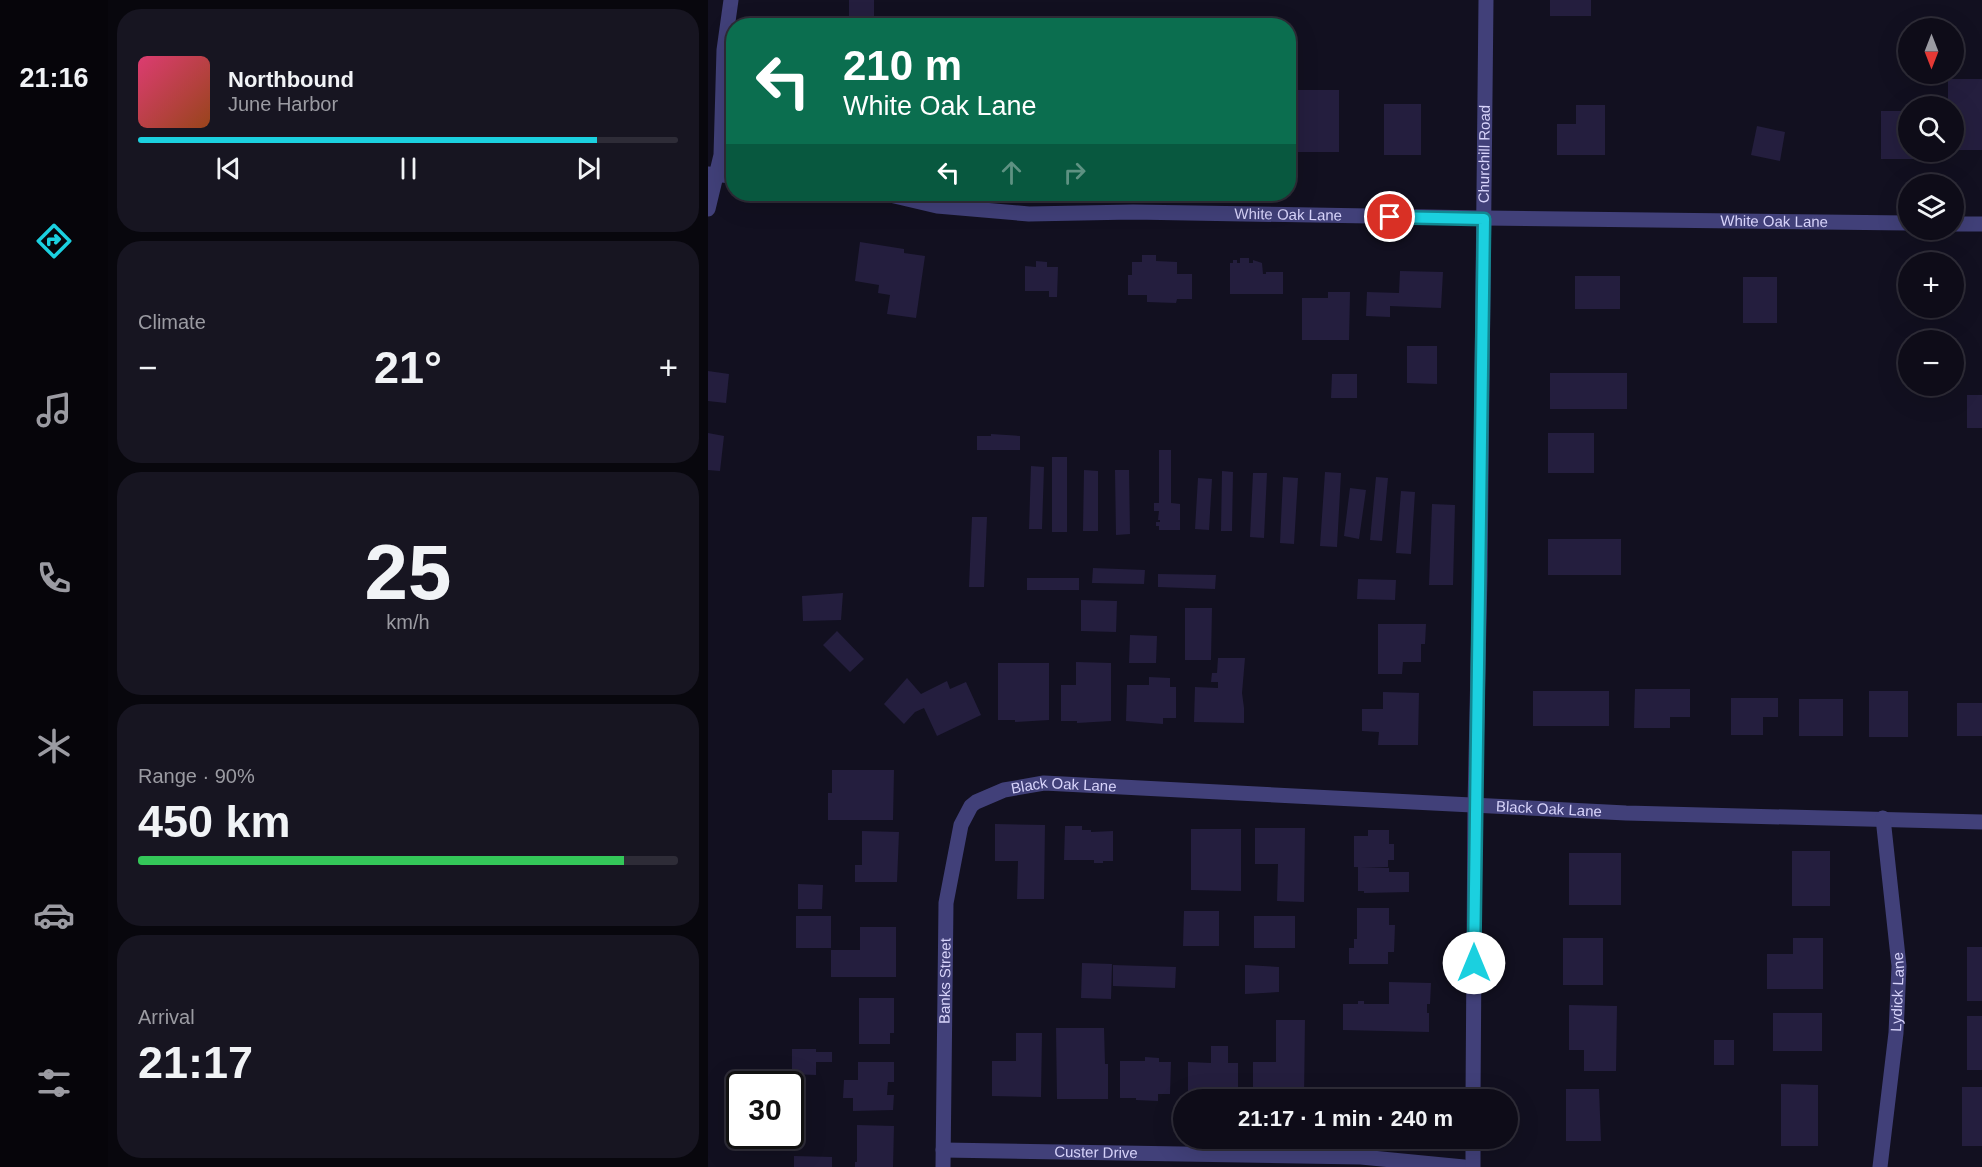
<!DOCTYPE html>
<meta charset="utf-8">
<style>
body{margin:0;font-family:Arial,sans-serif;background:#171521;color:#f1f3f6;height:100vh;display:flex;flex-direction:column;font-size:22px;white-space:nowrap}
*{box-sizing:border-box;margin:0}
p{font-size:20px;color:#9b9ba2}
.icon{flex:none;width:33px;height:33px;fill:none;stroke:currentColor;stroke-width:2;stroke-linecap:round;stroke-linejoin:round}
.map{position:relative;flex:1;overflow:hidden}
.drawer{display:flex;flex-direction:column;gap:9px;padding:9px;background:#08070d;width:600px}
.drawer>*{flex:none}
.hud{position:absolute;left:18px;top:18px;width:570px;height:183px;border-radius:24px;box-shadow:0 6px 24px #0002,0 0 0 2px #2e2c37;background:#0b6e4f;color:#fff;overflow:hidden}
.needle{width:39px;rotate:180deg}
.tools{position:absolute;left:1190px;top:18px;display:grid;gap:12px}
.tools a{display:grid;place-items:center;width:66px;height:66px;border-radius:50%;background:#0e0c18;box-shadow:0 6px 24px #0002,0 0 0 2px #2e2c37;font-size:30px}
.speed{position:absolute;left:18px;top:1071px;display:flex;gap:12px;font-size:30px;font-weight:700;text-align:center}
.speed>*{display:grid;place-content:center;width:78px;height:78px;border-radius:50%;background:#0e0c18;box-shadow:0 6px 24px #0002,0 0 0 2px #2e2c37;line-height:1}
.speed .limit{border:3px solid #111;border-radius:9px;background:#fff;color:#111}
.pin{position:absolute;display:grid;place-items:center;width:51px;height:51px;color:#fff;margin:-26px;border:3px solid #fff;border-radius:50%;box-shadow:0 2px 6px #0007}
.me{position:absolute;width:66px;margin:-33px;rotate:0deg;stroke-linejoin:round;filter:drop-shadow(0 0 4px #0008)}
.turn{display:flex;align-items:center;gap:21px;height:126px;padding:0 18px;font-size:27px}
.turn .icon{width:78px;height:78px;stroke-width:2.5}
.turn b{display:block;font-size:42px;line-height:51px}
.lanes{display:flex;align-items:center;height:57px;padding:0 18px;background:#0003;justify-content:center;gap:30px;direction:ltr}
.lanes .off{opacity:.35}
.big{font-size:45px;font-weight:600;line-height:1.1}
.drawer .widget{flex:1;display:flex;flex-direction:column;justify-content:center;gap:9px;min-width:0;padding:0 21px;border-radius:24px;background:#171521}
.drawer .dial{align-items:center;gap:0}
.dial b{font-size:78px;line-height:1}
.song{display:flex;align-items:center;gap:18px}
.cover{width:72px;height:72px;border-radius:9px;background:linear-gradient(135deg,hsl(340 70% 55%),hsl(20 70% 35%))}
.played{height:6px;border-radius:3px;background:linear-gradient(90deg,#1bd0df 85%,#2e2c37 85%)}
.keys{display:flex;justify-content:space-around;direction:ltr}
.heat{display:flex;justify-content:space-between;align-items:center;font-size:33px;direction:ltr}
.charge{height:9px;border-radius:4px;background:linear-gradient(90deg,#34c759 90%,#2e2c37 0)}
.trip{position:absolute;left:465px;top:1089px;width:345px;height:60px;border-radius:30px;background:#0e0c18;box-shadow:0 6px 24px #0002,0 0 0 2px #2e2c37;font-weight:600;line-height:60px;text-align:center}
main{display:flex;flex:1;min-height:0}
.dock{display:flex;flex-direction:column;width:108px;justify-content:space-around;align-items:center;background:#06050a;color:#9b9ba2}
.dock .icon{width:42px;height:42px}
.dock .current{color:#1bd0df}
.dock b{font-size:27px;color:#f1f3f6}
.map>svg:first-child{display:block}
.building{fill:#241e3e}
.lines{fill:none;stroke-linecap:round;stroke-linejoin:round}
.minor{stroke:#414079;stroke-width:15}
.route-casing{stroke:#128791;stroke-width:15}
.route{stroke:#1bd0df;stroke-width:10}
.labels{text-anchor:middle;stroke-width:6;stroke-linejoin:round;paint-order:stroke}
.street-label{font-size:15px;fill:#d7d3fa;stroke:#121020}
</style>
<main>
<nav class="dock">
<b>21:16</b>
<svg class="icon current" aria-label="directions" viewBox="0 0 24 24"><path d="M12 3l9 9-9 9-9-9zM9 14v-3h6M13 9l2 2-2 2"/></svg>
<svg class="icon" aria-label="music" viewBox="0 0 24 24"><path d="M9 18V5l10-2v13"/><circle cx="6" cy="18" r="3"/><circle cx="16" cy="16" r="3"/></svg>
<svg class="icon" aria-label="phone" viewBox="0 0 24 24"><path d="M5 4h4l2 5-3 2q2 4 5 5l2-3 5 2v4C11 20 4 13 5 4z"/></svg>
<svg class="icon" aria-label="climate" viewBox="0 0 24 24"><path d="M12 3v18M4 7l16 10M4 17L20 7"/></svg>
<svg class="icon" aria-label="car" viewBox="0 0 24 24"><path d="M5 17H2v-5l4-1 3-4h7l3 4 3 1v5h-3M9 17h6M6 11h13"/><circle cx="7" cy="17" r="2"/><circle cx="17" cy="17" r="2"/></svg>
<svg class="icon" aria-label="filters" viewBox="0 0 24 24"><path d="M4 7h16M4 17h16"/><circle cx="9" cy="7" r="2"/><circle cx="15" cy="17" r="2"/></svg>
</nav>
<section class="drawer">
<div class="widget">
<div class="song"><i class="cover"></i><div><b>Northbound</b><p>June Harbor</p></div></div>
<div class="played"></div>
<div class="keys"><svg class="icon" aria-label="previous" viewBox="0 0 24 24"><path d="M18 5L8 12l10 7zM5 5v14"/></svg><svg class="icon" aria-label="pause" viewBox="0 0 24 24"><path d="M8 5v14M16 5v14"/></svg><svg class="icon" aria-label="next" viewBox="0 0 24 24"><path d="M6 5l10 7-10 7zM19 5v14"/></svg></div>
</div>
<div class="widget"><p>Climate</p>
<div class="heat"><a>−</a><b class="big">21°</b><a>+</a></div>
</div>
<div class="widget dial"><b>25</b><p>km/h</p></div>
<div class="widget"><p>Range · 90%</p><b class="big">450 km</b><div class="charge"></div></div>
<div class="widget"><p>Arrival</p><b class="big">21:17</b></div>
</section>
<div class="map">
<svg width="1274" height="1167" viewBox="0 0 1274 1167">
<rect width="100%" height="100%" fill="#121020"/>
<path class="building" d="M141,0H166V25H141Z
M842,0H883V16H842Z
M1240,79H1274V150H1245V106H1240Z
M580,90H631V152H580Z
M676,104H713V155H676Z
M868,105H897V155H849V124H868Z
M1173,111H1200V152H1210V159H1173Z
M1049,126L1077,132L1072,161L1043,155Z
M152,242L196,249V253L217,256L208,318L179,314L182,295L170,293L171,285L147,281Z
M434,255H448V261L469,262V274H484V299H469L468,303L439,302V295H420V275H424V262H434Z
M532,258H541V263H545V260L554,263L555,274H558V272H575V294H522V263H525V260H529V263H532Z
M328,261L339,262V267H350L349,297H341V291H317V266L328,267Z
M692,271L735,272L733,308L682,306V317L658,316L659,292L691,293Z
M867,276H912V309H867Z
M1035,277H1069V323H1035Z
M620,292H642L641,340H594V298H620Z
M699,346H729V384L699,383Z
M0,371L21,374L18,403L0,401Z
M842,373H919V409H842Z
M624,374H649V398H623Z
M1259,395H1274V428H1259Z
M0,433L16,436L12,471L0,470Z
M840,433H886V473H840Z
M283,434L312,436V450H269V436H283Z
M451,450H463V503L472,504V530H451V526H448V522H452V520H450L451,511H446V503H451Z
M344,457H359V532H344Z
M323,466L336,467L334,529H321Z
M376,470L390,471V531H375Z
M407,470H421L422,534L408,535Z
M514,471L525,472L524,531H513Z
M617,472L633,473L629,547L612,546Z
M545,473H559L556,538L542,537Z
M575,477L590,478L586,544L572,543Z
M668,477L680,478L674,541L662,540Z
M490,478L504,479L501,530L487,529Z
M642,488L658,490L651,539L636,536Z
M693,491L707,492L703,554L688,553Z
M724,504L747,505L745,585H721Z
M264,517H279L276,587H261Z
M840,539H913V575H840Z
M385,568L437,570L436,584L384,583Z
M450,574L508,575L507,589L450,587Z
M319,578H371V590H319Z
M650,579L688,580L687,600L649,599Z
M135,593L133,620L95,621L94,596Z
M373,600L409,601L408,632L373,631Z
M477,608H504L503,660H477Z
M670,624H718L717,644H713V662H695L694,674H670Z
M129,631L156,659L142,672L115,645Z
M422,635L449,636L448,663H421Z
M510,658H537L534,693L536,708V723L486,722L487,687L510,688V682H503L504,673H509Z
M368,662L403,663V721L369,723V721H353V685H368Z
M290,663H341V720L307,722V720H290Z
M441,677L462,678V687H468V718H455V724L418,721L419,685H441Z
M199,678L213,694L239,681L242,689L258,682L273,715L229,736L216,708L207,712L196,724L176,704Z
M927,689H982V717H962V728H926Z
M825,691H901V726H825Z
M1161,691H1200V737H1161Z
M675,692L711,693L710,745H670L671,732L654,731V709H675Z
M1023,698H1070V717H1055V735H1023Z
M1091,699H1135V736H1091Z
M1249,703H1274V736H1249Z
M124,770H186L185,820H120V793H124Z
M287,824L337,825L336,899H309L310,861H287Z
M357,826H374V830H383V832L405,831V861H395V863H386V860H356Z
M547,828H597L596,902L569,901L570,864H547Z
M483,829H533V891L483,890Z
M660,830H681V844H686V860H680V867L653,868H681V872H701V892L656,893V891H650V867H646V836H660Z
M154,831L191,832L189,882H147V865H154Z
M1084,851H1122V906H1084Z
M861,853H913V905H861Z
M90,884L115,885L114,909H90Z
M649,908H681V925H687L686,952H680V964H641V948H646V939H649Z
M476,911H511V946H475Z
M88,916H123V948H88Z
M546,916H587V948H546Z
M152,927H188V977H123V950H152Z
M855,938H895V985H855Z
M1085,938H1115V989H1059V954H1085Z
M1259,947H1274V1001H1259Z
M374,963L404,964L403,999L373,998Z
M405,965L468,967L467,988L405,986Z
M537,965L571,967V992L537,994Z
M681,982L723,983L722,1004H719V1013H721V1032L635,1030V1004H650V1001H656V1004H681Z
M151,998H186V1033H182V1044H151Z
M861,1005L909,1006L908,1071H876V1050H861Z
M1065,1013H1114V1051H1065Z
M1259,1016H1274V1070H1259Z
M568,1020H597L596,1098H545V1062H568Z
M348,1028H396L397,1064H400V1099H349Z
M308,1033H334L333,1097L284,1096V1061H308Z
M1006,1040H1026V1065H1006Z
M503,1046H520V1063H530V1099H480V1062L503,1063Z
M84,1049H108V1052H124V1062H108V1075L84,1074Z
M437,1057L451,1058V1062H463L462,1094H450V1101L428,1100V1098H412V1061H437Z
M150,1062H186V1082H180L179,1095H186L185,1110L145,1111V1098H135L136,1080H150Z
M1073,1084L1110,1085V1146H1073Z
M1254,1087H1274V1146H1254Z
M858,1089H891L893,1141H858Z
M149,1125L186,1126L185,1167H147V1162H149Z
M86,1156L124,1157V1167H86Z"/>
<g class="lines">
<g class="minor">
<path d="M0,174L26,176"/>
<path id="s1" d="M178,194L229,206L321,214L425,212L776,218L1200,223"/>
<path d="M0,209L13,155L16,50L23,0"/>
<path d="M1245,224H1274"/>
<path id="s2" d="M765,1100L767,805L772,575L778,0"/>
<path id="s3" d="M235,1150L653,1157L756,1167"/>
<path id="s4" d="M235,1167L238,903L253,825L263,806L268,802L296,790L336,783L918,813L1274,822"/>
<path d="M765,1167V1138"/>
<path id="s5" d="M1172,1167L1188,1033L1191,966L1175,818"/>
</g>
</g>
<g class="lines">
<g class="route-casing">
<path id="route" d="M682,217L776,219L766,963"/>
</g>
<use href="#route" class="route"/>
</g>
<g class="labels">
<g class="street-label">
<text dy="5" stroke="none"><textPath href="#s2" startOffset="946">Churchill Road</textPath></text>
<text dy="5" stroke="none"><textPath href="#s1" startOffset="404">White Oak Lane</textPath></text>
<text dy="5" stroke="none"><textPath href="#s1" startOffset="890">White Oak Lane</textPath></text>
<text dy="5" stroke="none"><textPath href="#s4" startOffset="462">Black Oak Lane</textPath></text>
<text dy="5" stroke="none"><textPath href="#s4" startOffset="948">Black Oak Lane</textPath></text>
<text dy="5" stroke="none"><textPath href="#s4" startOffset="186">Banks Street</textPath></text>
<text dy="5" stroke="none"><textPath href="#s5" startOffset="176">Lydick Lane</textPath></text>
<text dy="5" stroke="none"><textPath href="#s3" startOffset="153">Custer Drive</textPath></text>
</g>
</g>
</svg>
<div class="tools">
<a><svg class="needle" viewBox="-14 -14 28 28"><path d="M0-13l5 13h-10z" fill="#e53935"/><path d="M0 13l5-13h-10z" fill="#9b9ba2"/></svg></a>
<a><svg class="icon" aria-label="search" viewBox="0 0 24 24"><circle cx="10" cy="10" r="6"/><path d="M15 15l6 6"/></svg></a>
<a><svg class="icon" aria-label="layers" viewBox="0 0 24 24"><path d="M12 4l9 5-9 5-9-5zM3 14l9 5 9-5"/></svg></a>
<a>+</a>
<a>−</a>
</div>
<div class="speed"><div class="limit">30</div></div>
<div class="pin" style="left:682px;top:217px;background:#d93025"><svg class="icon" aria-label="arrive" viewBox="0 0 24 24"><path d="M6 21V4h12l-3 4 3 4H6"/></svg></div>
<svg class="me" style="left:766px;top:963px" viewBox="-20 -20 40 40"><circle r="19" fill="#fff"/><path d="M0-13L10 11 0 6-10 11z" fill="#1bd0df"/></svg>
<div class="trip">21:17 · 1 min · 240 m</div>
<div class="hud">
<div class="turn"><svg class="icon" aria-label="left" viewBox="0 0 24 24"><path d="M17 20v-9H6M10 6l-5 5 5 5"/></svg><div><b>210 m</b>White Oak Lane</div></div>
<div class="lanes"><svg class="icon" aria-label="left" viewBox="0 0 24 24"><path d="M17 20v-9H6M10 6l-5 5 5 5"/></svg><svg class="icon off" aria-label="ahead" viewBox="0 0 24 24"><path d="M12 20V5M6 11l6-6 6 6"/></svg><svg class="icon off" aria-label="right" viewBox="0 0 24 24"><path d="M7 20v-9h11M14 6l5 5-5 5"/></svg></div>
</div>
</div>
</main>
